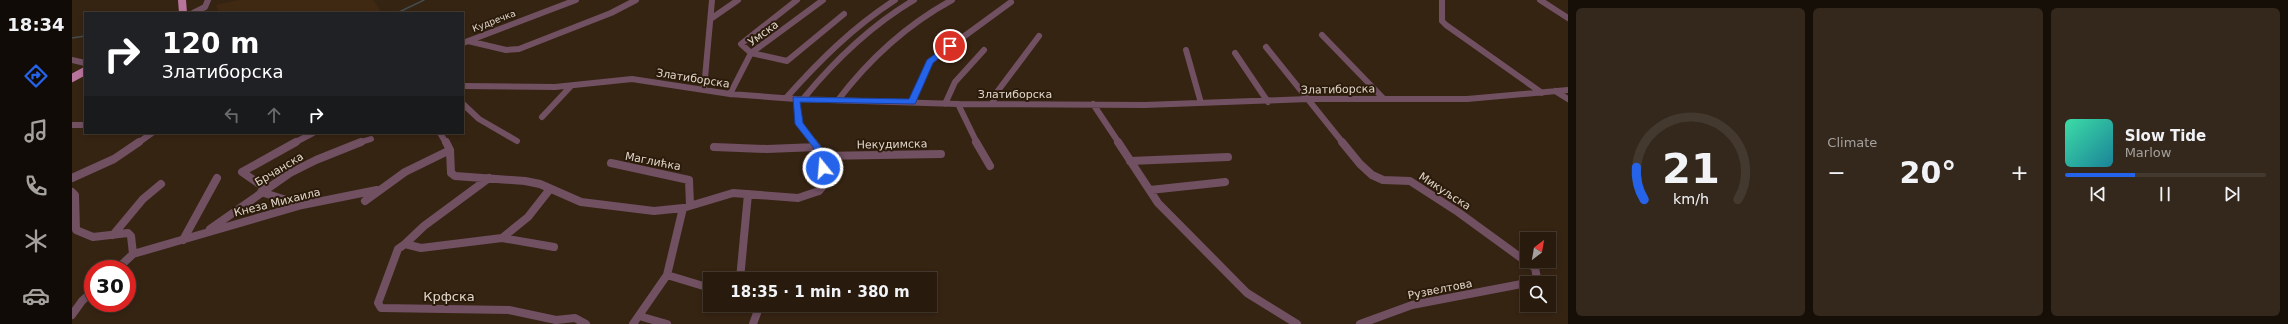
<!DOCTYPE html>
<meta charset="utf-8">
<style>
body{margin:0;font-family:"DejaVu Sans",sans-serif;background:#34281c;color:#f1f3f6;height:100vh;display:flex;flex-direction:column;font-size:15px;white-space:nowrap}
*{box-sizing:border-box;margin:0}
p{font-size:13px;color:#a5a19e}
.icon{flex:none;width:22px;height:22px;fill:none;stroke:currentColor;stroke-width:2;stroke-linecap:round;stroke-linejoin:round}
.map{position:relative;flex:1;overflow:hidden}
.side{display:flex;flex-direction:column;gap:8px;padding:8px;background:#160f08;width:720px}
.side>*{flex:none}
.hud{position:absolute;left:12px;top:12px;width:380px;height:122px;border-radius:0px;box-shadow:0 2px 6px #0003,0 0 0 1px #44392e;background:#202124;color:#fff;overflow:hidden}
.needle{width:26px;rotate:31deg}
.tools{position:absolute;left:1448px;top:232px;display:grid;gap:8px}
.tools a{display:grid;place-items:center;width:36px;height:36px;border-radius:0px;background:#281b0e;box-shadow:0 2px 6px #0003,0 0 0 1px #44392e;font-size:20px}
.speed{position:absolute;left:12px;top:260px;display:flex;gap:8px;font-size:20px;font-weight:700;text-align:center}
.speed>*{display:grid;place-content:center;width:52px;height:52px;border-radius:50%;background:#281b0e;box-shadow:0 2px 6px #0003,0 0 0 1px #44392e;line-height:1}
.speed .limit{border:6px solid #d22;background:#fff;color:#111}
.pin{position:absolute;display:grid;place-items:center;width:34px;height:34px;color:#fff;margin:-17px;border:2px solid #fff;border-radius:50%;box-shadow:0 1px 4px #0007}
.me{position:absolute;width:44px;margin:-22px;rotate:343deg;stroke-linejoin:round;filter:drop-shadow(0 0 3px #0008)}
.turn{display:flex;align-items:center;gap:14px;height:84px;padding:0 12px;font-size:18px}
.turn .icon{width:52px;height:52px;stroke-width:2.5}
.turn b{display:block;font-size:28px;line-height:34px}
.lanes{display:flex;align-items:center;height:38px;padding:0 12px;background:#0003;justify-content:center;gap:20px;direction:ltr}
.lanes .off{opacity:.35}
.big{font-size:30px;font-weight:800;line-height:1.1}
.side .tile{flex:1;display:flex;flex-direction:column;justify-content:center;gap:6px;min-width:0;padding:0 14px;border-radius:6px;background:#34281c}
.side .dial{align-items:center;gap:0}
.dial svg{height:104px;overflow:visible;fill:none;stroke:#44392e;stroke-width:7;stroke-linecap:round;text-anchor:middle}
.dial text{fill:#f1f3f6;stroke:none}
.song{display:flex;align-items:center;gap:12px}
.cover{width:48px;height:48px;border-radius:6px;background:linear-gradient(135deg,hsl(160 70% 55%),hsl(190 70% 35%))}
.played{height:4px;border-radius:2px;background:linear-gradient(90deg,#2563eb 35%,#44392e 35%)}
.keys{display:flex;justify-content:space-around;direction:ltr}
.heat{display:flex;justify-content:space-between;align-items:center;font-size:22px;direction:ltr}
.side .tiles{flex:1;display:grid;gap:8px;grid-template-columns:repeat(3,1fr)}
.trip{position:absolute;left:631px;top:272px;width:234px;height:40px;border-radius:0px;background:#281b0e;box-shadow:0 2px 6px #0003,0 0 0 1px #44392e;font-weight:800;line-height:40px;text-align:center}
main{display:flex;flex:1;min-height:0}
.tab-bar{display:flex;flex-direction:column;width:72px;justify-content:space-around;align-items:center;background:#100b06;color:#a5a19e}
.tab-bar .icon{width:28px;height:28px}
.tab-bar .on{color:#2563eb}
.tab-bar b{font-size:18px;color:#f1f3f6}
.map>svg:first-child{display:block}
.built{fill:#402913}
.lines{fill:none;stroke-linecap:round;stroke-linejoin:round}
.stream{stroke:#434c4e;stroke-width:1.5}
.minor-far1{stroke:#715062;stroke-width:6}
.minor{stroke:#715062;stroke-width:8}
.major{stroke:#b8749b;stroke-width:8}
.route{fill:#2563eb;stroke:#184099}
.labels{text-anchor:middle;stroke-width:4;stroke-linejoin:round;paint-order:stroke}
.far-street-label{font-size:9px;fill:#e0d5ca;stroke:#2b1b0a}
.street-label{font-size:11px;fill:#e0d5ca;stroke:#2b1b0a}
.near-street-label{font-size:13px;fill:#e0d5ca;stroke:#2b1b0a}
</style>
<main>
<nav class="tab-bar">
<b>18:34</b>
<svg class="icon on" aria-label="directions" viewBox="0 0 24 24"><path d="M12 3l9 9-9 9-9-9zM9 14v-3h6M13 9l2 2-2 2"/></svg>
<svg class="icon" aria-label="music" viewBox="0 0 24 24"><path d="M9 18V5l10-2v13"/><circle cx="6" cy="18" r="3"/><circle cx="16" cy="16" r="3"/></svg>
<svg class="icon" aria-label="phone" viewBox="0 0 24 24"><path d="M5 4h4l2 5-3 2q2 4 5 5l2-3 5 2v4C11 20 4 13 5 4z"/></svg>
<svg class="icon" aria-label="climate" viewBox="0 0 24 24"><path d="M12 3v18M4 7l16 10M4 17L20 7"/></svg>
<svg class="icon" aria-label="car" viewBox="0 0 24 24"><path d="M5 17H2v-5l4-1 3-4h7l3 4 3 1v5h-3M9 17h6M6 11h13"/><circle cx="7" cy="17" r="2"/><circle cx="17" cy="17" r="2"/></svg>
</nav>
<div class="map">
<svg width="1496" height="324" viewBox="0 0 1496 324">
<rect width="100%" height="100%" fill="#362413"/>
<path class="built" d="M167,0H301L310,13H147L144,5Z"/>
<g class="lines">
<path class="stream" d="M325,13L352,0
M0,38L13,36"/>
<path class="minor-far1" d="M725,0L669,44L679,53L715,61L772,14
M1370,0V21L1374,25L1470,93
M1468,0L1496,18
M121,13L133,7L136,0
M640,18L666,0
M1250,35L1311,98
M396,41L434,50L447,49L539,13L564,0
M391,43L504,0
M1194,47L1271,143
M1114,50L1129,103
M1163,53L1196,102
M0,60L13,63
M391,86L483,87L560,79L658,94L724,99L886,104L1073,105L1236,99H1395L1496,90
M632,89L640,0
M1483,91L1496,99
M658,94L679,53L751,0
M714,98C747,61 781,27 823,0
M724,99L727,124L742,143
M731,99C763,60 798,26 842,0
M766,100C798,58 834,25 880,0
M840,102L857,62L939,2
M391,104L407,119L445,141
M873,104L883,82L912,50
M886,104L905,143
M920,104L925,92L967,36
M1021,104L1047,143
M470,117L499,86
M0,125H13
M368,133L374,143
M66,143L80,133
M222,143L241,133
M286,143L299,139"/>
<path class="minor" d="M374,142L378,150L379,173L383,176L453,181L468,184L509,202L582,211L611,208L661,193L726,198L747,191L753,184C753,171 750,153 741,142
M904,142L918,166
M1046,142L1086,203L1175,293L1225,324
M1270,142L1288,164L1300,175L1311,180L1338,181L1386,212L1463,268L1465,278L1455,283
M642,147L695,149L745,147
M748,156L869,154
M1058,161L1156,157
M539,163L617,180L618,205
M0,178L42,159L67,142
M193,188L170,172L224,142
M1078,190L1153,182
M0,192L3,195L4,230L21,237L56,233L59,236L61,254
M189,192L230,205
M293,201L333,172L378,150
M138,229L218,173L244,160L289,142
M41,235L71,199L89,184
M430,238L456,217L478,189
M111,240L145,178
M333,244L326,249L306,303L309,308L437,310L484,320L503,318L514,324
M333,244L349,248L430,238L482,247
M333,244L352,226L417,178
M45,269L61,254L230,205L305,190
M595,275L638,288
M668,279L676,194
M0,315L10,301L21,291
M567,316L595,324
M561,324L595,275L611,208
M681,324L688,305
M1288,324L1340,305L1455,283"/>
<path class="major" d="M110,0L111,13
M0,78L13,71"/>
</g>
<path class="route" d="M878,43L882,46L880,47L861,63L843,104L728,102L731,123L749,147L756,168L751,170H748L741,147L723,124L721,97L837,99L855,60Z"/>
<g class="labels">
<g class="far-street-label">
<text transform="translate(422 21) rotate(-21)" y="3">Кудречка</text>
</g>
<g class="street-label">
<text transform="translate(691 33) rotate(-36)" y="4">Умска</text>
<text transform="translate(621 78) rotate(9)" y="4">Златиборска</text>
<text transform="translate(1266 89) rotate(-1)" y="4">Златиборска</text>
<text x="943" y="98">Златиборска</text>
<text transform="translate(820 144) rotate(-1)" y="4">Некудимска</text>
<text transform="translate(581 161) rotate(11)" y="4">Маглићка</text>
<text transform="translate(207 169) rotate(-31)" y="4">Брчанска</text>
<text transform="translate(1373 191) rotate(33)" y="4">Микуљска</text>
<text transform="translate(205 202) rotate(-14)" y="4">Кнеза Михаила</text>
<text transform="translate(1368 289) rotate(-11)" y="4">Рузвелтова</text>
</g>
<g class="near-street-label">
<text x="377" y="301">Крфска</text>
</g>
</g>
</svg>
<div class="tools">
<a><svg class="needle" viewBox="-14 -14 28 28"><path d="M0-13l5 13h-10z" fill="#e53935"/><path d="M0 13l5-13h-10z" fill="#a5a19e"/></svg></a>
<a><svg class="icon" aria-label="search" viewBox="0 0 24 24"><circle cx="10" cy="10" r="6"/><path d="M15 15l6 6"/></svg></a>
</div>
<div class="speed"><div class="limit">30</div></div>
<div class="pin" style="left:878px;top:46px;background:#d93025"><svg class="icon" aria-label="arrive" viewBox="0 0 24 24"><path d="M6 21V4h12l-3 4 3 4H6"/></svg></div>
<svg class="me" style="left:751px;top:168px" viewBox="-20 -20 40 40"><circle r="17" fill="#2563eb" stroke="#fff" stroke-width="3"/><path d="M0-11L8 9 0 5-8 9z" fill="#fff"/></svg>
<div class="trip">18:35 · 1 min · 380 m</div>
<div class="hud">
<div class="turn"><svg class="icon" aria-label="right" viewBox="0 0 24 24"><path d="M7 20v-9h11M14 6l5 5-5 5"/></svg><div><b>120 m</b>Златиборска</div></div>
<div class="lanes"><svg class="icon off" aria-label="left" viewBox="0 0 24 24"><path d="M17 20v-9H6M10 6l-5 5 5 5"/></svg><svg class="icon off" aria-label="ahead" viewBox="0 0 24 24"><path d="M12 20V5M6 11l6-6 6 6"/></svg><svg class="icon" aria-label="right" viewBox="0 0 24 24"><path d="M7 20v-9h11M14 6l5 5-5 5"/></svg></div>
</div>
</div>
<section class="side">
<div class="tiles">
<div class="tile dial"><svg viewBox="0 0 100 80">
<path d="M14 69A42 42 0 1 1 86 69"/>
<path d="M14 69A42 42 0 0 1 8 44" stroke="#2563eb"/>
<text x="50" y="56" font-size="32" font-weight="700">21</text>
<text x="50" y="72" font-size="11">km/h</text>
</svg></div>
<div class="tile"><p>Climate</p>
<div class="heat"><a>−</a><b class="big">20°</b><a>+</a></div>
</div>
<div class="tile">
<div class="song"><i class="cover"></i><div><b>Slow Tide</b><p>Marlow</p></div></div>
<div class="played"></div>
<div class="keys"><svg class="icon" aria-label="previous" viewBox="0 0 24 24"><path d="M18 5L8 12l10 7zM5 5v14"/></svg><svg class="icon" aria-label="pause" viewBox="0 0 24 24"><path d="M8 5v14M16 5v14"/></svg><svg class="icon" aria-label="next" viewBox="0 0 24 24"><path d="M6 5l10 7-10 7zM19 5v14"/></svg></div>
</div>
</div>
</section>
</main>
